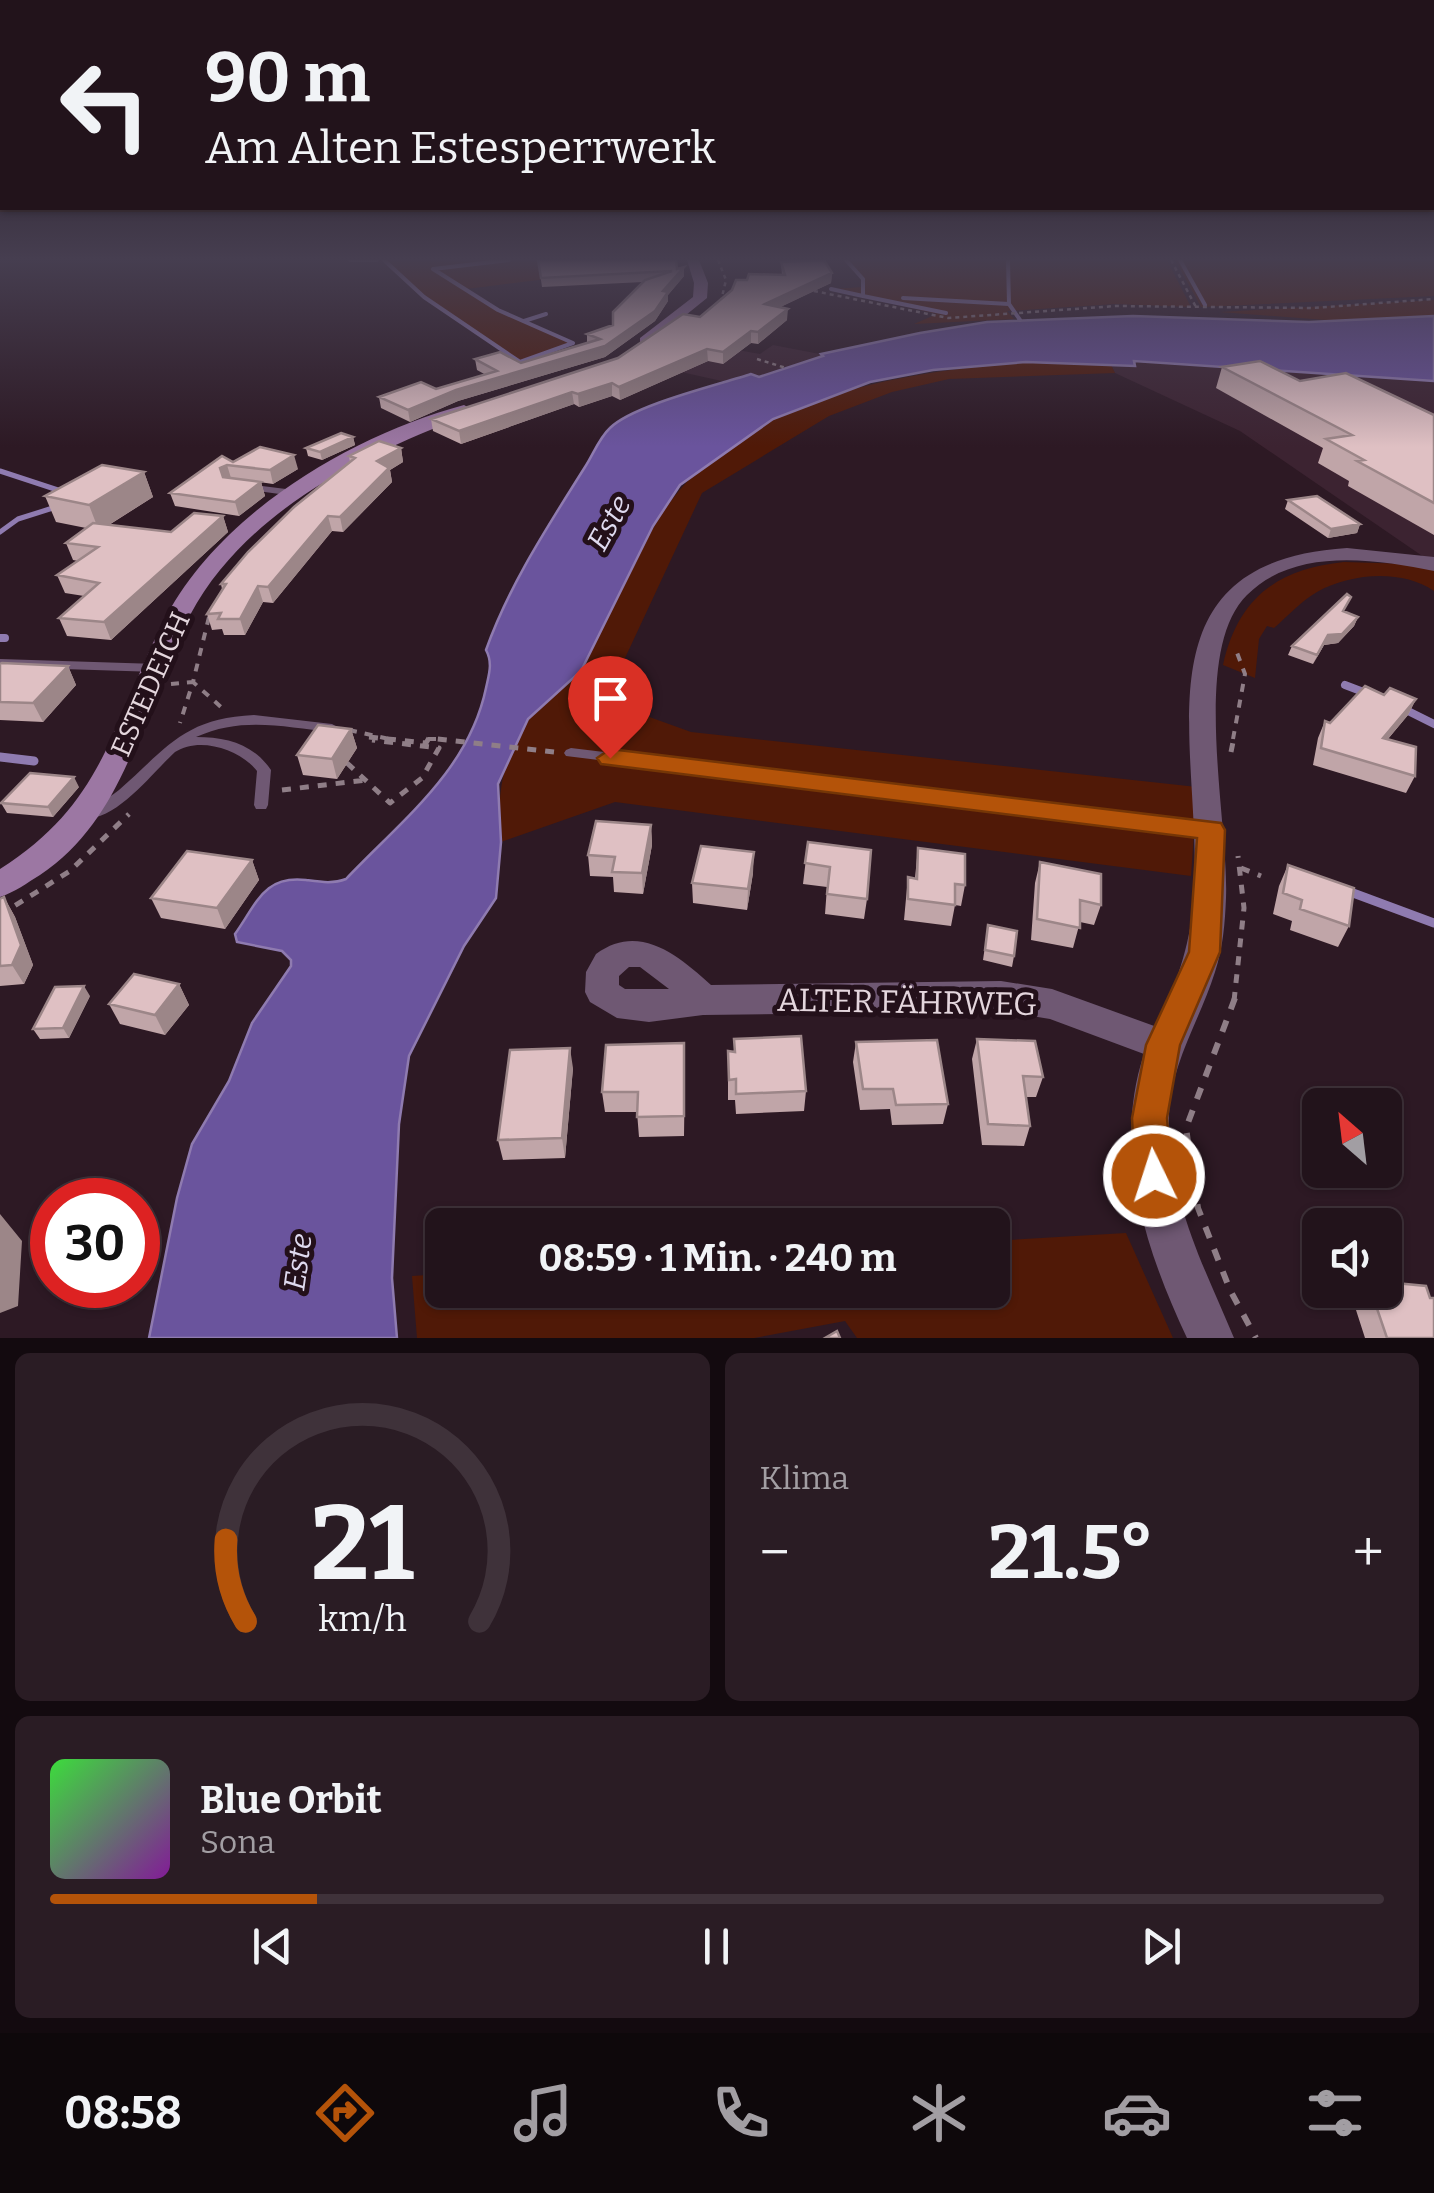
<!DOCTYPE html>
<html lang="de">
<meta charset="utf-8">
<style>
body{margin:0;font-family:Bitter,serif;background:#2a1c24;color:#f1f3f6;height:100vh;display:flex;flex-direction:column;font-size:38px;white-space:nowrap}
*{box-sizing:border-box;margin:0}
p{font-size:32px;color:#a29ea3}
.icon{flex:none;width:55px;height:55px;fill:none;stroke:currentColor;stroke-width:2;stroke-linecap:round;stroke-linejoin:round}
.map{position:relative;height:1338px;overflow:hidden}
.details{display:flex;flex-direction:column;gap:15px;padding:15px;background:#130a0f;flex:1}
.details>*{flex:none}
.top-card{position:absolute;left:0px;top:0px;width:1435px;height:210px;box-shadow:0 2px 8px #0004,0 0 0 2px #3f323a;background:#22131b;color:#f1f3f6;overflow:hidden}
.needle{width:65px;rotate:332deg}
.fabs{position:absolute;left:1302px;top:1088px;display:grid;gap:20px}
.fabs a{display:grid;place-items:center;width:100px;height:100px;border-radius:15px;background:#22131b;box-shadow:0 2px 8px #0004,0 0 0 2px #3f323a;font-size:50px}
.speed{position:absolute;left:30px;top:1178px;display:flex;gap:20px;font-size:50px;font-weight:700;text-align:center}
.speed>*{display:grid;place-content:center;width:130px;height:130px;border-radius:50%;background:#22131b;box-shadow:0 2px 8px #0004,0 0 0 2px #3f323a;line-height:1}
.speed .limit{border:15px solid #d22;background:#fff;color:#111}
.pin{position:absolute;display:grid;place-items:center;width:85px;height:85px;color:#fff;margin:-102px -42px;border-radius:50% 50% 50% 0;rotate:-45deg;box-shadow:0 0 10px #0007}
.pin .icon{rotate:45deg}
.me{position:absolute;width:110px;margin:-55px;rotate:356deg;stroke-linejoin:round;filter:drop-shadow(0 0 8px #0008)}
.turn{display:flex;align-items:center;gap:35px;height:210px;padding:0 40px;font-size:45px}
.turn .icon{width:130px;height:130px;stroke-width:2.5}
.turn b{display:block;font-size:70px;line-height:85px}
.big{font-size:75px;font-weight:700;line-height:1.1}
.details .tile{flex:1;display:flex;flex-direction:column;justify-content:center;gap:15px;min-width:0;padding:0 35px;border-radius:15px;background:#2a1c24}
.details .dial{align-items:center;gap:0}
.dial svg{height:260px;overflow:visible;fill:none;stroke:#3f323a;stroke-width:7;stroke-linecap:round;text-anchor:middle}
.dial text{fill:#f1f3f6;stroke:none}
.song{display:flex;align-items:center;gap:30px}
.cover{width:120px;height:120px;border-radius:15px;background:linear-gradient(135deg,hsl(120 70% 55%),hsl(290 70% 35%))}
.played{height:10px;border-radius:5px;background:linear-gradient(90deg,#b45309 20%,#3f323a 20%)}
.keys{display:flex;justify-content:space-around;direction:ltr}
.heat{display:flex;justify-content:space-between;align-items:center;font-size:55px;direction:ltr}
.details .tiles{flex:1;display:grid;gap:15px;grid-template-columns:1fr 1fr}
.tile:last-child{grid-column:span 2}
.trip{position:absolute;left:425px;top:1208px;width:585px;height:100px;border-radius:15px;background:#22131b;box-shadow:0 2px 8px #0004,0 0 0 2px #3f323a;font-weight:700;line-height:100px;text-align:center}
.dock{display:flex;height:160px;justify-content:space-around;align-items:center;background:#0e080b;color:#a29ea3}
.dock .icon{width:70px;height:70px}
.dock .current{color:#b45309}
.dock b{font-size:45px;color:#f1f3f6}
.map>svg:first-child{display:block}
.built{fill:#3c2331}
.green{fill:#501907}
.water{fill:#6a549d;stroke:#8f7bb0;stroke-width:2.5}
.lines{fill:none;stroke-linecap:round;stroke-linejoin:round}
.stream-far3{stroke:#8f7bb0;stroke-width:4}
.stream-far2{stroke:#8f7bb0;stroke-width:5}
.stream-far1{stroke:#8f7bb0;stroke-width:8}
.stream{stroke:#8f7bb0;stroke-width:9}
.path-far3{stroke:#8f7e87;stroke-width:2.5;stroke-dasharray:4 4;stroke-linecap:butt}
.path-far2{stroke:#8f7e87;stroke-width:4;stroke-dasharray:8 8;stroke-linecap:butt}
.path-far1{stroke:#8f7e87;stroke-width:5;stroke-dasharray:9 9;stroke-linecap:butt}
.path{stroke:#8f7e87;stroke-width:6;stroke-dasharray:12 12;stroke-linecap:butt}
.lane{fill:#6f5873;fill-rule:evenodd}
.street{fill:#6f5873;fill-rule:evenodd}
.secondary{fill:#9c77a3;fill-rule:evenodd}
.wall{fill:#c0a5a8}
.shaded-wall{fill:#9c8688}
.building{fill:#dfc0c3;stroke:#9c8688;stroke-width:2.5}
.route{fill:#b45309;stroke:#753606;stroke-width:2.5}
.labels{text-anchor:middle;stroke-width:10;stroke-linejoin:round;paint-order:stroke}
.street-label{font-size:28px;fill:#e4d6dd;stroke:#23101a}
.water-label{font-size:30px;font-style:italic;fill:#dfdaef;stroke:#23101a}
.near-street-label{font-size:32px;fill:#e4d6dd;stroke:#23101a}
</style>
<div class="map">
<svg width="1434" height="1338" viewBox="0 0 1434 1338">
<rect width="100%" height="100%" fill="#2d1924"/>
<path class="built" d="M676,339L760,354L773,345L825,355L758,377L751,374L726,382L641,363Z
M1133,361L1434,381V564L1240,431L1115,373L1111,365L1134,366Z"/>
<path class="green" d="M384,260H631L546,279L466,289L498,310L573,343L520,362L424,297Z
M844,260H1167L1191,307L1115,304L1007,311L1014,319L914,324L937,314L831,289L863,287V280Z
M1175,260H1434V296L1201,307Z
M1434,300V316L1422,317L1340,321L1220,312Z
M1026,362L1111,365L1115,373L949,379L892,392L829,416L702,493L605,701L691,732L1197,787L1191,876L615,802L501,842C496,799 502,755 528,719C542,701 565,690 579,672C588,661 594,645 600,632C619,596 635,557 656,523C732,398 892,373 1026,362Z
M1344,562L1410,564L1434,569V591C1402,569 1351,573 1317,592C1301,601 1288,616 1274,628L1267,626L1259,639L1255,678L1223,665C1238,598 1277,569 1344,562Z
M1126,1233L1173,1338H857L845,1321L754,1338H417L412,1276L442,1274V1290H992L993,1241Z"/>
<path class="water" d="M1133,316L1309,322L1434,316V381L1134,361L1135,366L1026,362L933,370L870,382L773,419L680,485L653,526L581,671L528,719L498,784L501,842L496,898L464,946L409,1056L399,1124L392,1278L397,1338H149L177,1198L192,1144L229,1081L252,1023L291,966V960L282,951L237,942L235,934C257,903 264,875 306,880C321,882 333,884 346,879C402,820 469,770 486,688C489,674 493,663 486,650C509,585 548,526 585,467C593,455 599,438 610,428C633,405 718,385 751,374L759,377L823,356L821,354L920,333L987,322Z"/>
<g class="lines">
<path class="stream-far3" d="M350,260H377
M384,260L424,297L520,362L573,343L498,310L433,269L509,260
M846,260L863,279V296L946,313
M1008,260L1009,304L1020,320
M1180,260L1205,305
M831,289L863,296
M903,298L1009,304
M524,321L546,314"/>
<path class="stream-far2" d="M0,471L67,493
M0,532L18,519L59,506"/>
<path class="stream-far1" d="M0,638H5
M1345,685L1366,693
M1402,708L1434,724"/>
<path class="stream" d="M0,757L34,761
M1345,890L1434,923"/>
<path class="path-far3" d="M718,260L726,280L721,301
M1171,260L1197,309
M814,291L948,318L1116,306L1313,308L1434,299
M757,359L786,368"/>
<path class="path-far2" d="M209,617L193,682L221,707
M171,684L193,682L180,723
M349,730L389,739
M428,739H439
M1233,739L1245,674L1236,650"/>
<path class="path-far1" d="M369,737L426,743L429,738L554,752
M1231,752L1234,737
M347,763L390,803L422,778L439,748L372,740
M282,790L366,780
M1241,868L1261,876
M0,915L70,871L129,814
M1234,1001L1244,908L1238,856"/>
<path class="path" d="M1235,998L1186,1128L1198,1208L1230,1290L1256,1338"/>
<path class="lane" d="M247,484L294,490L299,493L294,496L244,489V485Z
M0,659L157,664L163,668L157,672L0,667Z
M254,715L332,724L339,728L332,732C284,727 242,716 196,737C227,737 253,744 271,770L268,805L266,809H256L254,805L257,771C240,749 199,736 175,752C151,774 116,822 81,819L79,815C90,805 106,801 119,790C167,748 184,718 254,715Z
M571,748L1208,825L1213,826L1215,830L1213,834L1208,835L566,756L564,753L566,750Z"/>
<path class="street" d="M1347,548L1434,557V571C1374,559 1295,547 1247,595C1190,651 1229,821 1226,898C1225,923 1223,948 1215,972C1199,1023 1168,1067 1169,1123C1171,1205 1203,1264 1234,1338H1187C1146,1251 1112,1149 1144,1054L1050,1019L1001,1011L703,1015L649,1022L617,1018L590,1002L585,992L586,972L596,954C639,922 678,955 711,985L1001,981L1052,989L1157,1027C1177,983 1191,943 1194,895C1203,746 1130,562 1347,548ZM629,967H640L669,989H625L619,985V976Z"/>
<path class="secondary" d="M687,260H699L708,283L707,298L650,344H640V338L693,297L694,283Z
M464,405L473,410L470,414C378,450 285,491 220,570C144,662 146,804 40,875C27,883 15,892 0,897V869C108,801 112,719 167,615C223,511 353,435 464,405Z"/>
</g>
<path class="wall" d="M538,260L677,269L684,276L668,295V301L655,321L605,357L458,401L410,422L381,408L379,397L436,389L486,375L477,370L475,359L521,363L587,343V334L613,325L643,282L542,287Z
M781,262L832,273L831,283L780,307L787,320L758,344L751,343L723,364L708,361L620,400L612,396L579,407L574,404L461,444L433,431L431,419L618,358L700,317L747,280L782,275Z
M1222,367L1300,381L1434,415V535L1348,486L1349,481L1318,463L1323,448L1216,388Z
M353,437L355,445L322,460L308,456L306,448Z
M401,448L403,462L390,470L392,482L343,532L332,531L273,603L263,602L245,635H224L222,629L212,630L207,614L222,589L221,584L350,462L349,456Z
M233,462L298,469L273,484L253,481L261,482L265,496L239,516L175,506L170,493Z
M144,472L153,497L109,525L171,532L223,516L228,532L111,640L67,636L59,618L84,596L65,593L57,575L78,561L73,560L66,543L86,528L56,522L45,496Z
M1288,500L1360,524L1357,533L1328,538L1285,509Z
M1344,611L1358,617L1354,626L1338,643L1324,645L1313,664L1288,655L1292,646Z
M0,664L68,666L76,685L43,722L0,720Z
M1384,695L1416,699L1408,715L1388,739L1415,776L1406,793L1313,765L1318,738L1325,721L1330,723Z
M351,729L357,748L337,779L303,775L297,755Z
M79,787L53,817L7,813L1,803Z
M651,825L652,845L643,894L614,892L613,877L590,876L588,855Z
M808,842L867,899L864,919L825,914L827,887L803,884Z
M918,848L965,885L961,906L955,905L951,926L904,920L908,877L915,878Z
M252,860L259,880L225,929L161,918L151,898Z
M1040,862L1101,905L1094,925L1080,922L1073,948L1031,940L1035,883Z
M1288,865L1349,926L1338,947L1290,930L1292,921L1273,914L1279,886Z
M753,873L747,910L693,903L692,883Z
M4,897L15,917L33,965L24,984L0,986V899Z
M988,925L1014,956L1012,967L983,960Z
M179,984L189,1005L165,1035L120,1024L109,1004Z
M90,996L69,1038L40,1039L33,1029Z
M734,1039L806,1091L804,1111L736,1114L735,1100H728V1051H734Z
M977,1039L1043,1077L1036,1097H1026L1030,1126L1024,1146L982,1145L972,1059Z
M856,1042L948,1104L943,1124L892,1125L890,1109L860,1110L853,1062Z
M685,1064L684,1136L639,1137L637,1112H605L602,1092Z
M573,1068L565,1158L503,1160L498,1140Z
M1374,1290H1385L1430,1298L1434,1338H1365L1356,1310L1371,1291Z"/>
<path class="shaded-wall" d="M684,267V276L668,295V301L655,321L605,357L458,401L410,422L408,410L456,390L605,346L663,291Z
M832,273L831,283L764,315L765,304Z
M788,309L787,320L758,344V332Z
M751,331V343L723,364V352Z
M707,349L708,361L620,400L619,387Z
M612,383V396L579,407L578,394Z
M572,392L574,404L461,444L459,431Z
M353,437L355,445L322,460L320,452Z
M401,448L403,462L390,470L392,482L343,532L340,517L377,461Z
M294,455L298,469L273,484L270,470Z
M227,465L231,478L224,482L220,468Z
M144,472L153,497L99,531L89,505Z
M261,482L265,496L239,516L235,502Z
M223,516L228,532L111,640L104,622Z
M328,516L332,531L273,603L268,587Z
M1360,524L1357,533L1328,538L1331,529Z
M258,586L263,602L245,635L240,619Z
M1358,617L1354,626L1338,643L1324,645L1313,664L1328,635Z
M68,666L76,685L43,722L33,703Z
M1416,699L1408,715L1375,754L1383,738Z
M351,729L357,748L337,779L332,759Z
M74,777L79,787L53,817L48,807Z
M651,825L652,845L643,894L642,873Z
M754,852L753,873L747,910L748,889Z
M252,860L259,880L225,929L217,908Z
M4,897L15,917L33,965L24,984L12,965Z
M179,984L189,1005L165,1035L155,1015Z
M84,986L90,996L69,1038L63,1028Z
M570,1048L573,1068L565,1158L562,1138Z
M0,1214L22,1241L18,1306L0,1313Z"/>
<path class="building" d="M538,260H676L677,269L684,267L663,291L668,292L655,311L605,346L456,390L408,410L379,397L421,382L436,389L497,371L475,359L500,352L521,363L600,339L587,334L613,325V312L645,280L672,271L541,278Z
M824,260L832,273L765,304L788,309L758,332L751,331L723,352L707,349L619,387L612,383L578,394L572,392L459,431L431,419L618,358L683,314L700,317L732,290L736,280H747L749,274L785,275L781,262Z
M1260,361L1300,381L1346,373L1434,415V503L1357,461L1364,460L1326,439L1352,435L1222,367Z
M341,433L353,437L320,452L306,448Z
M379,441L401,448L377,461L389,468L340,517L328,516L268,587L258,586L240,619H218L221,613L207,614L226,584H221L248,552L294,507L355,458L349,456Z
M260,447L294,455L270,470L227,465L220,468L223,477L261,482L235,502L170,493L222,456L233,462Z
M102,465L144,472L89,505L45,496Z
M1317,496L1360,524L1331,529L1288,500Z
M194,513L223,516L104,622L59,618L99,583L57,575L98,547L66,543L93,523L171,532Z
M1347,594L1351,597L1343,611L1358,617L1342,634L1328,635L1317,655L1292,646Z
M2,663L68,666L33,703L0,702V664Z
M1365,686L1384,695L1390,688L1416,699L1383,738L1416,747L1415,776L1321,748L1325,721L1330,723Z
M318,725L351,729L332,759L297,755Z
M30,773L74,777L48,807L1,803Z
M596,821L651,825L642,873L612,872L615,857L588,855Z
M808,842L871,850L867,899L827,894L830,867L805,863Z
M701,846L754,852L748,889L692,883Z
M918,848L965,854V885L955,884V905L908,899V877L917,879Z
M187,851L252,860L217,908L151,898Z
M1040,862L1101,874V905L1080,900V928L1037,919Z
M1288,865L1354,888L1349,926L1300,909L1302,900L1283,893Z
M4,897L21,945L12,965L0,966V899Z
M988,925L1017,931L1014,956L985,950Z
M134,974L179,984L155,1015L109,1004Z
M84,986L63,1028L33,1029L55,987Z
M801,1036L806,1091L736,1094V1079L729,1080L728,1051L735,1052L734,1039Z
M977,1039L1035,1041L1043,1077L1023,1076L1030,1126L988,1124Z
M937,1040L948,1104L896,1105L893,1089H863L856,1042Z
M684,1043V1116L637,1117L638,1092H602L606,1045Z
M570,1048L562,1138L498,1140L510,1050Z
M1385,1282L1426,1286L1430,1298H1434V1338H1387L1371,1291L1385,1293Z
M837,1331L840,1338H825Z"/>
<linearGradient id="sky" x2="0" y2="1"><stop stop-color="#190e14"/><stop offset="0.58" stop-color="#463e50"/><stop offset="1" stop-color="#463e50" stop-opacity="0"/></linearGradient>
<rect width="1434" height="447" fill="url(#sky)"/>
<path class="route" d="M610,749L1221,823L1225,830L1220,952L1180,1045L1167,1118L1172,1176L1167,1188L1154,1193L1141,1188L1135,1176L1132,1118L1146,1045L1189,952L1197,838L601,764L597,758Z"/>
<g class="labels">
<g class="street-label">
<text transform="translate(150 684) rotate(-66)" y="10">ESTEDEICH</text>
</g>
<g class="water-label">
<text transform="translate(609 523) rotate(-61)" y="10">Este</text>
<text transform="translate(298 1262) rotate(-82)" y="10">Este</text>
</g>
<g class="near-street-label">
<text transform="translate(907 1002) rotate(1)" y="11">ALTER FÄHRWEG</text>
</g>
</g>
</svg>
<div class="fabs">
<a><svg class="needle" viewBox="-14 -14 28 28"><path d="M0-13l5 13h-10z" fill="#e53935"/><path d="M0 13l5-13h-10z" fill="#a29ea3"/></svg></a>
<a><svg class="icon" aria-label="sound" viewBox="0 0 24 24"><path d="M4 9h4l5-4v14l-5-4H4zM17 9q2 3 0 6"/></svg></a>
</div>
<div class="speed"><div class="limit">30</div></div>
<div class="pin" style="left:610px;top:758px;background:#d93025"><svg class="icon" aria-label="arrive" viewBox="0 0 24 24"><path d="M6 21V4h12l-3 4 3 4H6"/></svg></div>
<svg class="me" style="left:1154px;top:1176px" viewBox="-20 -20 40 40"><circle r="17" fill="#b45309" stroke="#fff" stroke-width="3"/><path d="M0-11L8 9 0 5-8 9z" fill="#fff"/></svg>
<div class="trip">08:59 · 1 Min. · 240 m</div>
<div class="top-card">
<div class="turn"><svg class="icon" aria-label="left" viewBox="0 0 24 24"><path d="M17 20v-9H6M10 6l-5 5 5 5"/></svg><div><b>90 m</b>Am Alten Estesperrwerk</div></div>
</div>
</div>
<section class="details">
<div class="tiles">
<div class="tile dial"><svg viewBox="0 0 100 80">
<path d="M14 69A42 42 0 1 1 86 69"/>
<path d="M14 69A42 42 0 0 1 8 44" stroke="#b45309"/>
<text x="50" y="56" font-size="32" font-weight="700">21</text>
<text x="50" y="72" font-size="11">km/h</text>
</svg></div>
<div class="tile"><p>Klima</p>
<div class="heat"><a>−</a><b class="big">21.5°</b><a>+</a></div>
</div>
<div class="tile">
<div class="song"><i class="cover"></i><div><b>Blue Orbit</b><p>Sona</p></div></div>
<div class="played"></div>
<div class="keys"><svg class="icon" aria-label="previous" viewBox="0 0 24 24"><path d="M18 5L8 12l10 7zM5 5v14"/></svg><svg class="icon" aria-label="pause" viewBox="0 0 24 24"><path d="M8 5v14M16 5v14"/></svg><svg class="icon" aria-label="next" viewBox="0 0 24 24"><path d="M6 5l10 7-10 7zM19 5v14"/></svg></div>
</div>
</div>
</section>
<nav class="dock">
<b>08:58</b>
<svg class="icon current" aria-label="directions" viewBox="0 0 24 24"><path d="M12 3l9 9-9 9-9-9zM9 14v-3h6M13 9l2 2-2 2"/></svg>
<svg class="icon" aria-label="music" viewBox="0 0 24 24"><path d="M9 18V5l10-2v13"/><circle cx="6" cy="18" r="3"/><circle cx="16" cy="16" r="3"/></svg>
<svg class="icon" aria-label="phone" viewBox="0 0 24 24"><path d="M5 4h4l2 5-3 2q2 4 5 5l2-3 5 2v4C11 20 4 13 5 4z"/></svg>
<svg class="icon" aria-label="climate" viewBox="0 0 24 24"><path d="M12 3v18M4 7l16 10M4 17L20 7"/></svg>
<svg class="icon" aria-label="car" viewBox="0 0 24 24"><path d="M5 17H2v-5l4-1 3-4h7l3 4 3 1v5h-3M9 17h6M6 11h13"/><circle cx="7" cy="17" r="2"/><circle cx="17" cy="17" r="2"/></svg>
<svg class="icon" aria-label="filters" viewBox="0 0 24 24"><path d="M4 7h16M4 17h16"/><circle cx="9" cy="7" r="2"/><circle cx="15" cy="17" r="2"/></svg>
</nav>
